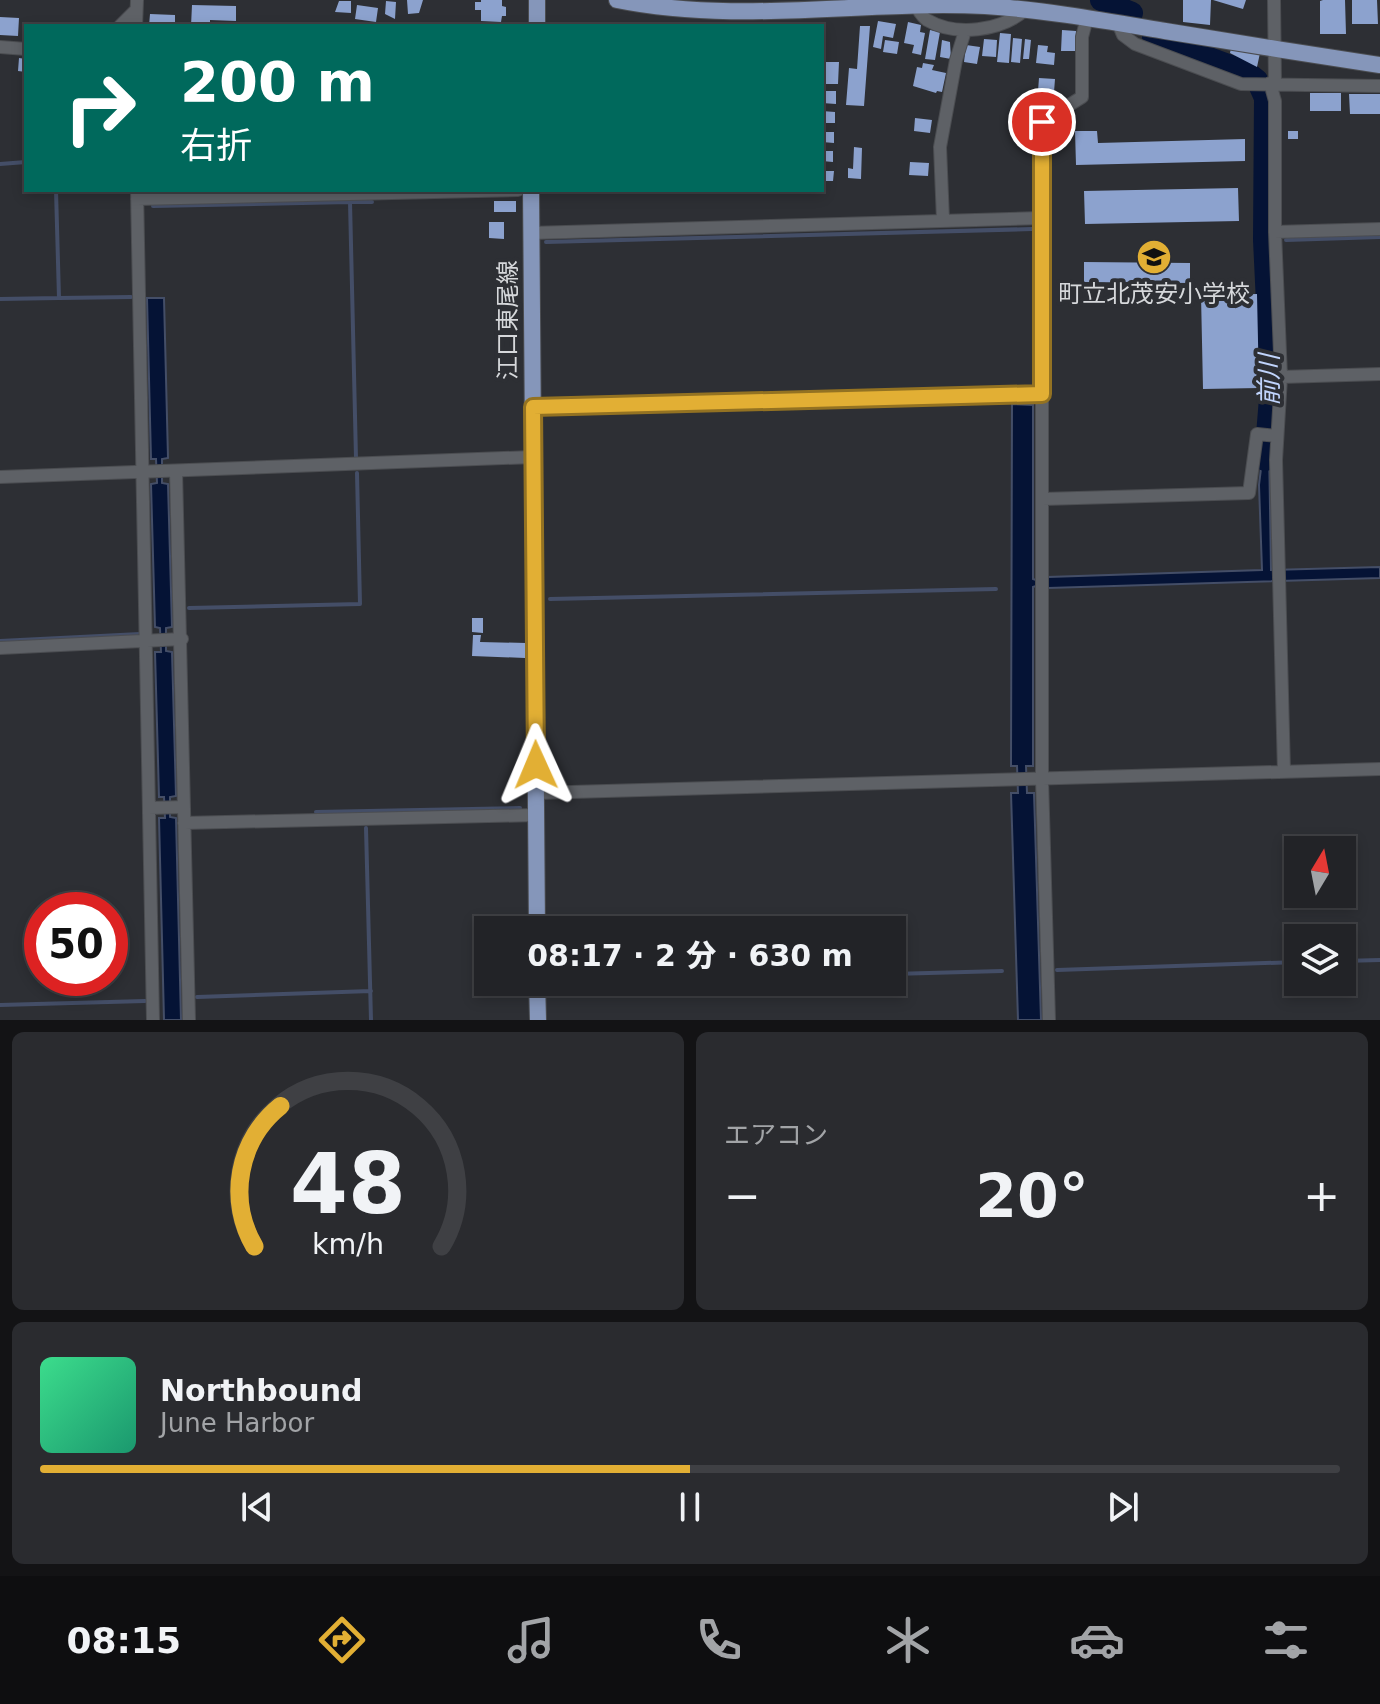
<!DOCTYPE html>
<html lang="ja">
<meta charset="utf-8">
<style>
body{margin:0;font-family:"DejaVu Sans","Noto Sans JP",sans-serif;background:#2a2b2f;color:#f1f3f6;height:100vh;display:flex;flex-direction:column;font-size:30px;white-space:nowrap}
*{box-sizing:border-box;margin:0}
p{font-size:26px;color:#a2a4a7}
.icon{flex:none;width:44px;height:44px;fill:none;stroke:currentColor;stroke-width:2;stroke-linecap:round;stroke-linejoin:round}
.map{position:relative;height:1020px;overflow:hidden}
.details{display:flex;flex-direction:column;gap:12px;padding:12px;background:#131315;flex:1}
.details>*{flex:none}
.top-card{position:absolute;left:24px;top:24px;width:800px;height:168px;border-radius:0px;box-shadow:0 4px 12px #0003,0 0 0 2px #3f4044;background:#00695c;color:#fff;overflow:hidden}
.needle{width:52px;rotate:10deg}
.tools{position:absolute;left:1284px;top:836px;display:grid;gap:16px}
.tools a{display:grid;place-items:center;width:72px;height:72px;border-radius:0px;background:#222327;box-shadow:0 4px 12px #0003,0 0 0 2px #3f4044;font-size:40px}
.speed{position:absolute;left:24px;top:892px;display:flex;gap:16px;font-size:40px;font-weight:700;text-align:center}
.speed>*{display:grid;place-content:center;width:104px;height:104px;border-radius:50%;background:#222327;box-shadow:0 4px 12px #0003,0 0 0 2px #3f4044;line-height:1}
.speed .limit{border:12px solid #d22;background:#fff;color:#111}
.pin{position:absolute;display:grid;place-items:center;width:68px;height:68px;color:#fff;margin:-34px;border:4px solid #fff;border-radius:50%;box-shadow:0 2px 8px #0007}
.me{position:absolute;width:88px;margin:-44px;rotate:359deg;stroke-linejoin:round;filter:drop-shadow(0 0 6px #0008)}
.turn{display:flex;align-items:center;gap:28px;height:168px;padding:0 24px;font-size:36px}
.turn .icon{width:104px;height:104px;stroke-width:2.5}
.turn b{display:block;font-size:56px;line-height:68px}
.big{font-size:60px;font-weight:800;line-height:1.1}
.details .card{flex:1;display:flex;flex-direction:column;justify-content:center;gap:12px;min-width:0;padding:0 28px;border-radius:12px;background:#2a2b2f}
.details .dial{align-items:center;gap:0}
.dial svg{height:208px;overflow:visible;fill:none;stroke:#3f4044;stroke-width:7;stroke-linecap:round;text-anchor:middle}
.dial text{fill:#f1f3f6;stroke:none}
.song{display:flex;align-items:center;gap:24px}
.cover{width:96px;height:96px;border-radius:12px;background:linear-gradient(135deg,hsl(150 70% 55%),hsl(160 70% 35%))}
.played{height:8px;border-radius:4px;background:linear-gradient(90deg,#e2af34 50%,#3f4044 50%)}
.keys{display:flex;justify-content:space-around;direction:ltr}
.heat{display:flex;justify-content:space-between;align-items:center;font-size:44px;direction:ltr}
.details .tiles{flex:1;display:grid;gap:12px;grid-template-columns:1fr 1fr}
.card:last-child{grid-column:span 2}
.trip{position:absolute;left:474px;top:916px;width:432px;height:80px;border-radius:0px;background:#222327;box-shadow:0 4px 12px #0003,0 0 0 2px #3f4044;font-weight:800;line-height:80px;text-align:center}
.tabs{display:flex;height:128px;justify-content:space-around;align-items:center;background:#0e0e10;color:#a2a4a7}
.tabs .icon{width:56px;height:56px}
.tabs .on{color:#e2af34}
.tabs b{font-size:36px;color:#f1f3f6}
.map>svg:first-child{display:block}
.water{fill:#051335;stroke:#444e67;stroke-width:2}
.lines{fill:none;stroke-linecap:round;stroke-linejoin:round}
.stream{stroke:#444e67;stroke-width:4}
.river{stroke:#051335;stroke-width:22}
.building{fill:#8ca2ce}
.minor-casing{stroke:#4b4d51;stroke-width:14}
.major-casing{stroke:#4b4d51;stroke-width:18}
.minor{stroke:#5e6166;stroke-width:12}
.major{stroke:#8596ba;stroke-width:16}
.route-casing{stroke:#937222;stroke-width:20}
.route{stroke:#e2af34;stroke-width:14}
.labels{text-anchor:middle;stroke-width:8;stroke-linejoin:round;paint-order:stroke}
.poi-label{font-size:24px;fill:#d6d8db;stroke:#2d2f34}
.street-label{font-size:24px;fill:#d6d8db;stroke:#2d2f34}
.water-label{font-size:26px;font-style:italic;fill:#c0d4fc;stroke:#2d2f34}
</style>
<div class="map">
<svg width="1380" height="1020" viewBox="0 0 1380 1020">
<rect width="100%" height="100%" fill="#2d2f34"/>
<path class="water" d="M147,298H164L168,458L162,459V483L168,484L172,627L166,628V651L172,652L176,796L170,797V817L176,818L181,1020H164L159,818H165L164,797H159L155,652H161L160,628L155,627L151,484L157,483L156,459H151Z
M1012,404L1033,405V579L1036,580V586L1033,587V766H1026L1027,793H1034L1041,1020H1018L1011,793H1018L1017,766H1011Z
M1264,444L1269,445L1271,570L1380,567V578L1048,588V577L1262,570L1259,485Z"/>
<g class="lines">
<path class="stream" d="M0,164L26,162
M56,190L59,298L131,297
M153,206L350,202
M1286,240L1380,237
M546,242L1032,229
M0,299L59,298
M356,458L350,202H372
M550,599L996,589
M189,608L360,604L357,473
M0,641L140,634
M316,812L520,808
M366,828L371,1020
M1342,961L1380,960
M1057,970L1298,962
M892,974L1002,971
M551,984L628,982
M197,997L371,991
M0,1005L145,1001"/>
<path class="river" d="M1101,0L1132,13
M1153,37L1247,72L1257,80L1265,98L1264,240L1271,386L1265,460"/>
</g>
<path class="building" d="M407,0H423L419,13L408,14Z
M481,0H502V6L506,7V16H502L501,22L481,21V10H475V2H481Z
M1183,0H1211L1210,25L1183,22Z
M1213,0H1246L1243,9Z
M1323,0H1345L1346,34H1320V1Z
M1352,0H1377L1378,24H1352Z
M339,1H351V13L335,12Z
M386,1L396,2L395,19L385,14Z
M192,5L236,6V21L210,20V26H191Z
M357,5L378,8L376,22L355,19Z
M150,14L175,15V26H149Z
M0,17L19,18L18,36L0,35Z
M878,21L896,24L893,38L883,36L881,49L873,47Z
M908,22L921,25L920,32L925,33L921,55L912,53L914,45L904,43Z
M860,26H870L864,106L846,105L849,68L857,69Z
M930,30L940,32L935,60L925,59Z
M1062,30L1076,31L1075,51H1061Z
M1000,33L1011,34L1009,63L997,62Z
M1013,38L1022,39L1020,63L1011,62Z
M984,39L997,40L996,57L982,56Z
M1025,39L1031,40L1029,59H1023Z
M885,40L899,42L897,54L883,52Z
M942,40L950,42L951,59L940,57Z
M966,45L980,47L977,64L964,62Z
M1038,45L1048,46L1047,52L1055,53L1054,65L1036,63Z
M1231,48L1260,53L1257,67L1230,53Z
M19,58L26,59V72L18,71Z
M822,62H839L838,84H822Z
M923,63L934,65L932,70L946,73L942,92L937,91L936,93L913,86L917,67L922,68Z
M1039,78L1055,79L1054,92L1038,91Z
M822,91H836V104L822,103Z
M1310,93H1341V111H1310Z
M1349,94H1380V114H1350Z
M822,111L835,112V123H822Z
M915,118L932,120L930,133L914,131Z
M1075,131H1097L1098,143L1245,139V161L1076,165Z
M1288,131H1298V139H1288Z
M822,132H834V143L822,142Z
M854,147L862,148L861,179L848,178V168L853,169Z
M822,151H833V162L822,161Z
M910,162L929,163L928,176L909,175Z
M822,171H834L833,181H822Z
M1238,188L1239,221L1085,224L1084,191Z
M494,201H516V212H494Z
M489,222H504V239L489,238Z
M1084,262L1190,263V283L1084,282Z
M1257,294L1259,388L1203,389L1201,295Z
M472,618H483V633L472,632Z
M473,635H481L480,642L526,643L525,658L472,656Z"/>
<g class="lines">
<g class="minor-casing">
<path id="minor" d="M1274,0L1275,83
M915,5C918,9 922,17 927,20C956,37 1001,31 1025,10
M1118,23L1123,35L1135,44L1241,84L1380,86
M120,26L136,10
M136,26L137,0
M0,47L26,49
M1270,83L1275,101V232L1281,377L1276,460L1284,772
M137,190L153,1020
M137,199L518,190
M943,220L940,147L956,60L965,31
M1275,232L1380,229
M531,233L1041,218
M1281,377L1380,374
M533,407L1042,394
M176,472L189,1020
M0,477L533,457
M1043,499L1249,493L1257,434L1277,436
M0,648L182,639
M536,793L1380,769
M149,808L184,807
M184,823L536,815
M1049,1020L1042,779V122L1082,97V37L1087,18"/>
</g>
<g class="major-casing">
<path id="major" d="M617,0C740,25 863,0 985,6C1046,10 1106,21 1165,31C1237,43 1308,54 1380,65
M537,26V0
M531,190L537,930
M537,982L538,1020"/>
</g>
<use href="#minor" class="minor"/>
<use href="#major" class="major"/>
</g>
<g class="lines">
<g class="route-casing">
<path id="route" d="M536,765L533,407L1042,394V122"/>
</g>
<use href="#route" class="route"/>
</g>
<defs>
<g id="school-disc" transform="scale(1.8)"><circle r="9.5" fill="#e2af34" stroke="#2d2f34"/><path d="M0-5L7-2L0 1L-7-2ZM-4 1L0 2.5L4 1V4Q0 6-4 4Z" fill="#111"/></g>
</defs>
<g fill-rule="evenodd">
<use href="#school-disc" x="1154" y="257"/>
</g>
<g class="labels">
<g class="poi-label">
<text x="1154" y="302">町立北茂安小学校</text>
</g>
<g class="street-label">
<text transform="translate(508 320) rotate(-90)" y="8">江口東尾線</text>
</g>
<g class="water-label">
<text transform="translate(1269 380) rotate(-90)" y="9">前川</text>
</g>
</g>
</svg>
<div class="tools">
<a><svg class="needle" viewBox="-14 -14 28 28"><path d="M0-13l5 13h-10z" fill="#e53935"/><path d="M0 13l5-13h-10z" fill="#a2a4a7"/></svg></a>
<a><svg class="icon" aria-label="layers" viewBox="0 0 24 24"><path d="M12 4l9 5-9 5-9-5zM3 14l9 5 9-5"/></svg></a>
</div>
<div class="speed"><div class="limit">50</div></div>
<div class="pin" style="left:1042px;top:122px;background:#d93025"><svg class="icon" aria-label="arrive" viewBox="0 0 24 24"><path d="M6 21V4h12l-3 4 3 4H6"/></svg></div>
<svg class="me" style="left:536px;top:765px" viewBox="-20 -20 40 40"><path d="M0-17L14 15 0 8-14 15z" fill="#e2af34" stroke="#fff" stroke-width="4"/></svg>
<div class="trip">08:17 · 2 分 · 630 m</div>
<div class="top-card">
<div class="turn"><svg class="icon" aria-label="right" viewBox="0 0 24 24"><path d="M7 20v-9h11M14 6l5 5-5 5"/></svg><div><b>200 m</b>右折</div></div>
</div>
</div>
<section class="details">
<div class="tiles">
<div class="card dial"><svg viewBox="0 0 100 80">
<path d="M14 69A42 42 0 1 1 86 69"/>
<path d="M14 69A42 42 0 0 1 24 15" stroke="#e2af34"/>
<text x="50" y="56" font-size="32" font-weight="700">48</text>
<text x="50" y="72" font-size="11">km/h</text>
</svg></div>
<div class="card"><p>エアコン</p>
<div class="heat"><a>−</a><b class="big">20°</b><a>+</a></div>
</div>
<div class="card">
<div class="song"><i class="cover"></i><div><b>Northbound</b><p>June Harbor</p></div></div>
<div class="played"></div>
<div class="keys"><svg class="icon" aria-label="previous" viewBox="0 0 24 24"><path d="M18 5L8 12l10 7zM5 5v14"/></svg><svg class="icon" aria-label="pause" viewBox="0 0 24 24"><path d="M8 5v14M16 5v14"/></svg><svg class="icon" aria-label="next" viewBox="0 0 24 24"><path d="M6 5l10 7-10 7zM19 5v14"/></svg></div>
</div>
</div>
</section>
<nav class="tabs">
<b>08:15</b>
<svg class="icon on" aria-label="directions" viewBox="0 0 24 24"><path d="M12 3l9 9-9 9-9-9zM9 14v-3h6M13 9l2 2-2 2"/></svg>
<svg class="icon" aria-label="music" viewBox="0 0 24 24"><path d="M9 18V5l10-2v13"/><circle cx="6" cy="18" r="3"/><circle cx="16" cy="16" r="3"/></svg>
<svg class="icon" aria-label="phone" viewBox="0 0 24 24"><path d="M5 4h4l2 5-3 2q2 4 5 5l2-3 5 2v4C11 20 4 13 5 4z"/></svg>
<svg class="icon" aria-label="climate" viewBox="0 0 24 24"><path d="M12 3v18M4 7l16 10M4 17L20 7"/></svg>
<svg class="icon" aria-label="car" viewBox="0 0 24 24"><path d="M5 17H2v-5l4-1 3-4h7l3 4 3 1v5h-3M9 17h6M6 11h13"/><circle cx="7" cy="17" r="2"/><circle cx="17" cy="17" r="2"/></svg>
<svg class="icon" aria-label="filters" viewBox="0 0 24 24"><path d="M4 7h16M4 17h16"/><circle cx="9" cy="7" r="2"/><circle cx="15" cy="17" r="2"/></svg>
</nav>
